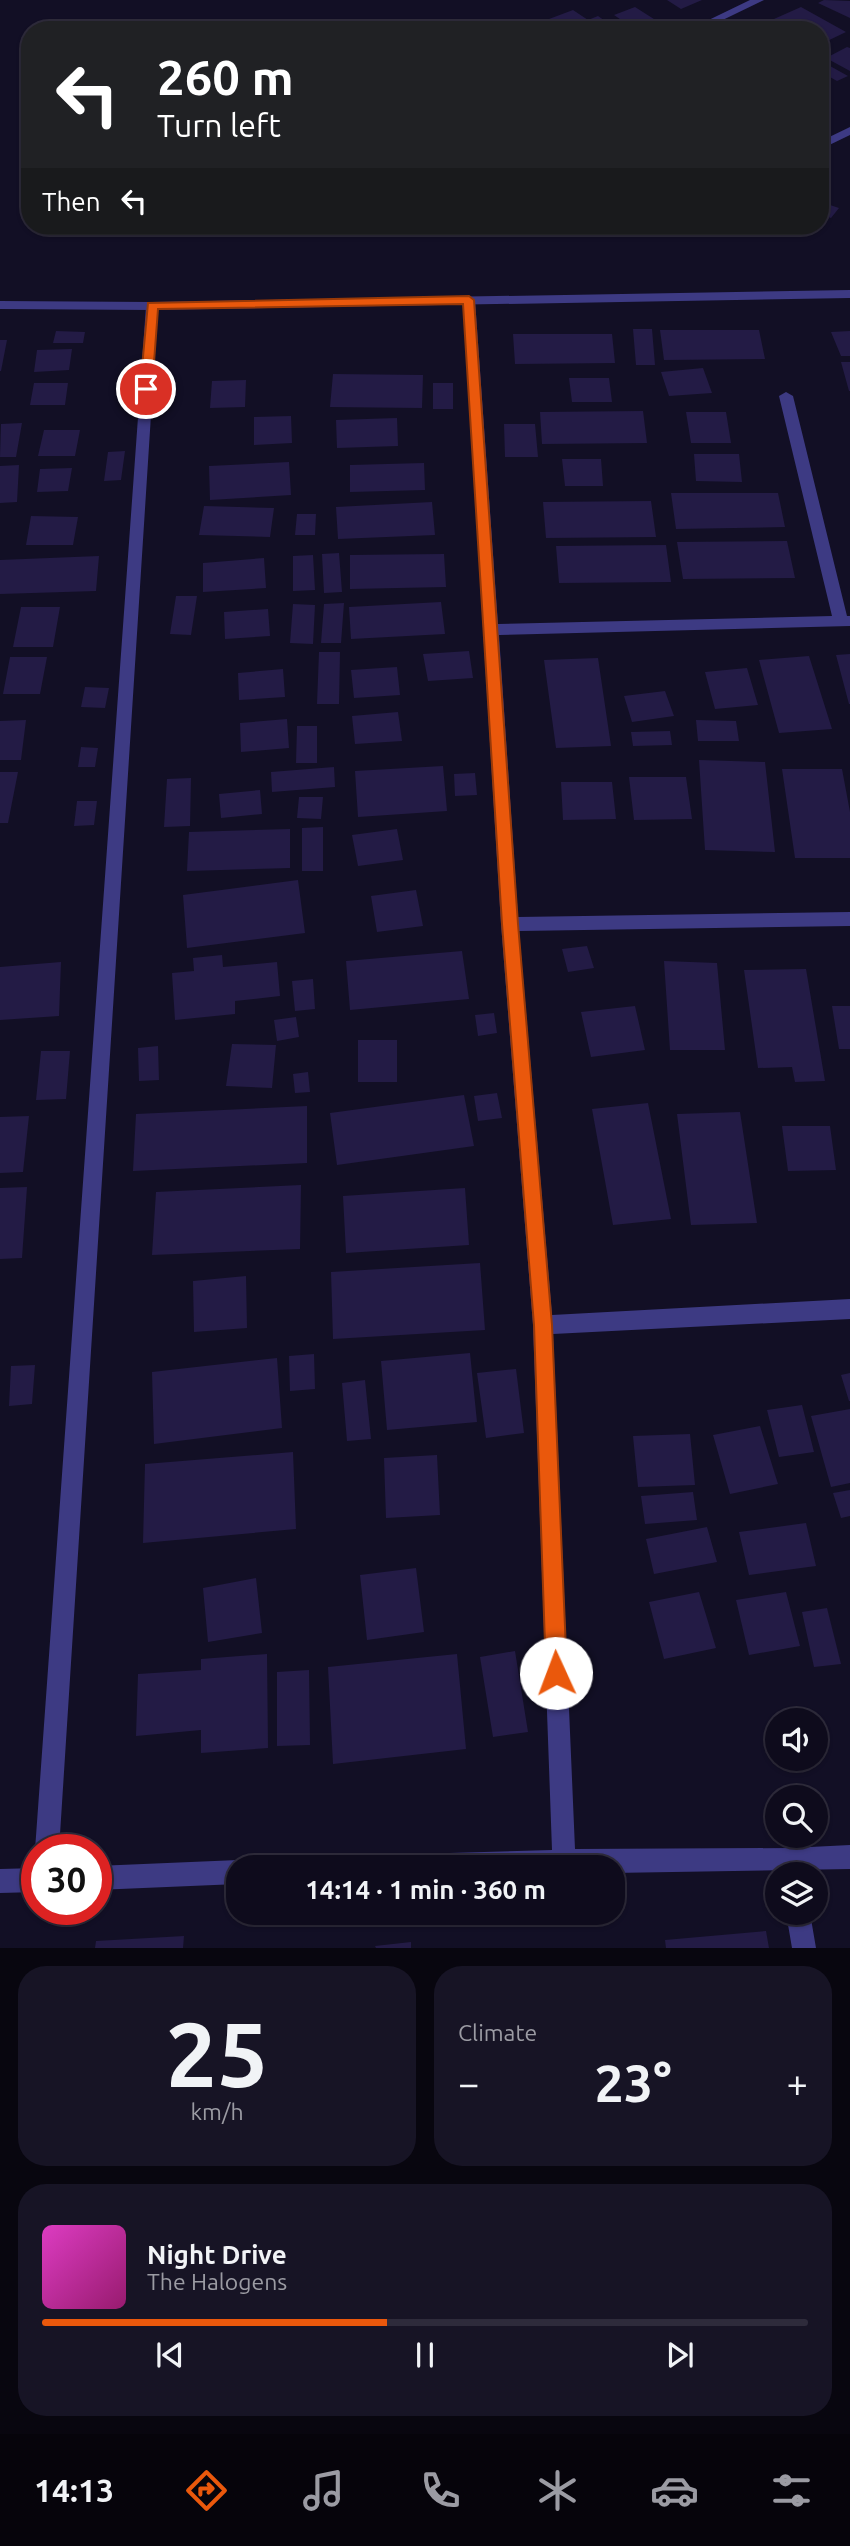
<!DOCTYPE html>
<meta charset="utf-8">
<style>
body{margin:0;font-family:Ubuntu,sans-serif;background:#171425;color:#f1f3f6;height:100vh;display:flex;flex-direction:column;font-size:26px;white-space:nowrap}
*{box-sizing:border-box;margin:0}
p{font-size:23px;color:#9b9ba3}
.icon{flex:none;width:38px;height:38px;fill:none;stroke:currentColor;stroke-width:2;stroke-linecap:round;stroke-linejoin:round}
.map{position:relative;height:1948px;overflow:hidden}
.side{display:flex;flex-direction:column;gap:18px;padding:18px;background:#08060f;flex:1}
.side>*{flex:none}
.banner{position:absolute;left:21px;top:21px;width:808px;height:214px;border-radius:28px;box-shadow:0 2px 5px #0004,0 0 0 2px #2e2b3b;background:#202124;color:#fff;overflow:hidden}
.tools{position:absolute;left:765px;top:1708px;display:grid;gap:14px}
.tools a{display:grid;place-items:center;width:63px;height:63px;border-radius:50%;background:#0e0b1c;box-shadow:0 2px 5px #0004,0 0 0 2px #2e2b3b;font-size:35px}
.speed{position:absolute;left:21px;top:1834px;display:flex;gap:14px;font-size:35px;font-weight:700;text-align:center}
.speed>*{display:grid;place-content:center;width:91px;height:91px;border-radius:50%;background:#0e0b1c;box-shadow:0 2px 5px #0004,0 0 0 2px #2e2b3b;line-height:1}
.speed .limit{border:10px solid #d22;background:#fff;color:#111}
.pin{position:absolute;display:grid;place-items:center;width:60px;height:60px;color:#fff;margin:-30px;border:4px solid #fff;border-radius:50%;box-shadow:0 2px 7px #0007}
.me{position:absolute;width:77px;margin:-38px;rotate:358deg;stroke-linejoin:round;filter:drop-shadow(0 0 5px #0008)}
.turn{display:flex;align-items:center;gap:24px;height:147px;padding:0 21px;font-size:32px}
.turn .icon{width:91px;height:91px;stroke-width:2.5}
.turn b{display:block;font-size:49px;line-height:60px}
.then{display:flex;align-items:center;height:66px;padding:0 21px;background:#0003;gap:14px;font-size:26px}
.big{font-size:52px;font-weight:700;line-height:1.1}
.side .card{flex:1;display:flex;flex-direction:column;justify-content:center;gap:10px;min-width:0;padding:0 24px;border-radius:28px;background:#171425}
.side .dial{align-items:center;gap:0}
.dial b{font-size:91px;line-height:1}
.song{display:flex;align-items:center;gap:21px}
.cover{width:84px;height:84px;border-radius:10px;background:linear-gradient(135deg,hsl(310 70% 55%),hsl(320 70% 35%))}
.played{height:7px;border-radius:4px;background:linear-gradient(90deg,#ea580c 45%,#2e2b3b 45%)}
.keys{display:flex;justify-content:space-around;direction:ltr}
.heat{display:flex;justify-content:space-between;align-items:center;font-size:38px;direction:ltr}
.side .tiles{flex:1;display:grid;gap:18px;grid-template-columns:1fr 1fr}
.card:last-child{grid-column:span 2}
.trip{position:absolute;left:226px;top:1855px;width:399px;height:70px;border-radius:28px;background:#0e0b1c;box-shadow:0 2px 5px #0004,0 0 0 2px #2e2b3b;font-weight:700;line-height:70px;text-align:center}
.dock{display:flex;height:112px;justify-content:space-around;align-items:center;background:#06040b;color:#9b9ba3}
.dock .icon{width:49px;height:49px}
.dock .selected{color:#ea580c}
.dock b{font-size:32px;color:#f1f3f6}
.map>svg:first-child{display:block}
.building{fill:#231b45}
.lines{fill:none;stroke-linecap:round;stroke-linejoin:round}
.minor{fill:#3d3a83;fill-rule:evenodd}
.tertiary{fill:#3d3a83;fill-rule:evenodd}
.route{fill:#ea580c;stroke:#983908;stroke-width:2}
</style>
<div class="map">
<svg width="850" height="1948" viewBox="0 0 850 1948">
<rect width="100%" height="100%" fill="#120f25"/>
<path class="building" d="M667,0H702L681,9Z
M824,0L850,1V18L818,3Z
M635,7L657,21L636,30L614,15Z
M801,7L846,32L821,44V30H777L765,23Z
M573,10L588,20L598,16L618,30H564L549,19Z
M847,47L850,48V71L826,58Z
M821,61L848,76L837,81L821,72Z
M821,202L839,208L831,218L821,215Z
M633,329H652L655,365H636Z
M660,330H759L765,359L664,360Z
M56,331L85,332L83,343H53Z
M850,331V356H841L831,332Z
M513,334H612L615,363L515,364Z
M0,340H7L1,371H0Z
M72,349L69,370L34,372L37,350Z
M841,362H850V391H849Z
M703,368L712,393L669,396L661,372Z
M333,374L423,375L422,408L330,407Z
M569,378H609L612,402H572Z
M246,380L245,407L210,408L212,381Z
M34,383H68L65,405H30Z
M433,383H453V409H433Z
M643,411L647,443L542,444L540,412Z
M686,412H726L731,443H691Z
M291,416L292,443L254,445V417Z
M397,418L398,446L337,448L336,420Z
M22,423L16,457H0L1,424Z
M504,424H535L538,457H505Z
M44,430H80L75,456H38Z
M125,451L121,480L104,481L108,452Z
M694,454H739L742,482L696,481Z
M562,459H601L603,486H565Z
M289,462L291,495L210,500L209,466Z
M424,463L425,490L350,492V465Z
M19,465L17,502L0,503V466Z
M72,468L68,491L37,492L40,469Z
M671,493H778L785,527L676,529Z
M651,501L656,537L546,538L543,502Z
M432,502L435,535L338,539L336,507Z
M204,506L274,508L270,537L199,535Z
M297,514H316L315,535H295Z
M31,516L78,517L73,545H26Z
M787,541L795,578L683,579L677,542Z
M666,545L671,582L559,583L556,546Z
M339,553L342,592L324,593L322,554Z
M444,554L446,587L350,589V555Z
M313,555L315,590L293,591V556Z
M99,556L96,591L0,594V560Z
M264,558L266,588L203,592V563Z
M176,596H197L191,635L170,634Z
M441,602L445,634L351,639L349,607Z
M344,603L341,643H321L324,604Z
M293,604L315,605L313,644L290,643Z
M21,607H60L53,647H13Z
M268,609L270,636L225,639L224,612Z
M469,651L473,678L428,681L423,654Z
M319,652H340L339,704H317Z
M850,654V704H849L836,655Z
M809,656L832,729L779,733L759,660Z
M10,657H47L40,694H3Z
M598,658L611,746L556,748L544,660Z
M397,667L400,695L354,698L351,670Z
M747,668L758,705L715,709L705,672Z
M283,669L285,697L239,700L238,673Z
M85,687L109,688L105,708L81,707Z
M665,691L674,716L632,722L624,696Z
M398,712L402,741L355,744L352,716Z
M287,719L289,748L241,752L240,723Z
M26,720L21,760H0V721Z
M696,720L736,721L739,741H698Z
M297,726H317V763H296Z
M670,731L672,745L633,746L631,732Z
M81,747L98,748L95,767H78Z
M699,760L765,762L775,852L705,850Z
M443,766L447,811L358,817L355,771Z
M334,767L335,787L272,792L271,772Z
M782,769H842L850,812V858H795Z
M0,772H18L8,823H0Z
M475,773L477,795L455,796L454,774Z
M629,777H686L692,819L634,820Z
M191,778L190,826L164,827L167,779Z
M561,782H612L616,819L563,820Z
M260,790L262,814L221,818L219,794Z
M299,797H323L321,819L297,818Z
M77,801H97L94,825L74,826Z
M323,827V871H302V828Z
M290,829V868L187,871L189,832Z
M397,829L403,860L358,866L352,835Z
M298,880L305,933L187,948L183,895Z
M416,890L423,926L377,932L371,896Z
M587,946L594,968L568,972L562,949Z
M462,951L469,999L350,1010L346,961Z
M222,955L223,967L277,962L280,996L235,1001V1014L175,1020L172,973L194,971L193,958Z
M664,961L717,963L725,1050H670Z
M61,962L59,1016L0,1020V967Z
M806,969L825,1081L795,1082L792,1067L758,1068L744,970Z
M313,979L315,1009L295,1011L292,981Z
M635,1006L645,1050L591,1057L581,1012Z
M832,1006H850V1049H839Z
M494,1013L497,1033L478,1036L475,1015Z
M296,1017L299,1037L277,1041L274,1020Z
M358,1040H397V1082H358Z
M232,1044L276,1045L272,1088L226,1086Z
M158,1046L159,1080L139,1081L138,1048Z
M41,1051H70L66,1099L36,1100Z
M308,1072L310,1092L295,1093L293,1074Z
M497,1093L502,1118L478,1121L474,1096Z
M464,1095L474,1146L337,1165L330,1113Z
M648,1103L671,1219L613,1225L592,1109Z
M307,1106V1163L133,1171L136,1114Z
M740,1112L757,1223L691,1225L677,1114Z
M29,1116L23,1172L0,1173V1117Z
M782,1126H830L836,1170L788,1171Z
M301,1185L300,1249L152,1255L156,1192Z
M27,1187L22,1258L0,1259V1188Z
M465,1188L469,1245L346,1253L343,1196Z
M480,1263L485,1330L333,1339L331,1272Z
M246,1276L247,1328L194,1332L193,1281Z
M470,1353L477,1422L387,1430L381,1361Z
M314,1354L315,1389L290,1391L289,1356Z
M277,1358L282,1428L154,1444L152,1372Z
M35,1365L32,1404L9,1406L11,1366Z
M516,1369L524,1433L486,1438L477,1373Z
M850,1373V1401H849L841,1375Z
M365,1380L371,1439L347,1441L342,1383Z
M802,1405L814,1452L779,1457L767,1410Z
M850,1409V1483L831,1487L811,1416Z
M760,1426L778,1484L730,1494L713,1435Z
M690,1434L695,1485L638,1487L633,1436Z
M293,1452L296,1529L143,1543L145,1464Z
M437,1455L440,1515L386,1518L384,1458Z
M850,1490V1516L841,1518L833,1493Z
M693,1492L697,1520L645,1524L641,1496Z
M806,1523L816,1566L749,1575L739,1532Z
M707,1527L717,1562L654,1574L646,1539Z
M416,1568L424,1632L367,1640L360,1575Z
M256,1578L262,1633L208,1642L203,1588Z
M699,1592L716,1648L664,1659L649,1602Z
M786,1592L800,1646L749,1655L736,1600Z
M827,1608L841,1664L814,1667L802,1612Z
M515,1651L528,1732L493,1737L480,1657Z
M267,1654L268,1748L201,1753V1730L136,1736L138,1674L201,1670V1659Z
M457,1654L466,1749L333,1764L328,1667Z
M309,1670L310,1745L277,1746V1672Z
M766,1931L769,1948H666L665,1940Z
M184,1936L183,1948H95L96,1941Z
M411,1942V1948H376L375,1946Z"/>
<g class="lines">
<path class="minor" d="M750,0H764L702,30H688Z
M850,127V135L821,149V141Z
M469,296L475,300L498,624L832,616L779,396L786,392L793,396L847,616H850V626L499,635L518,917L850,912V926L519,931L552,1315L850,1299V1319L553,1334L575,1849L790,1848L850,1845V1869L612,1873V1867H368L372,1859L380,1855L552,1850L533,1325L501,924L463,300Z
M152,302L158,306L59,1850H37V1854L35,1850L146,306Z
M238,1860L248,1867H238V1884L96,1890V1866Z
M37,1868V1892L0,1893V1869Z
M786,1913H810L816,1948H792Z"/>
<path class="tertiary" d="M850,290V298L152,310L0,309V301L152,302Z"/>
</g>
<path class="route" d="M469,296L474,300L518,924L552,1325L567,1673L564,1680L556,1683L549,1680L546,1673L534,1325L502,924L463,304L158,309L152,389L146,393L140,389L148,303Z"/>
</svg>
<div class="tools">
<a><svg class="icon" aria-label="sound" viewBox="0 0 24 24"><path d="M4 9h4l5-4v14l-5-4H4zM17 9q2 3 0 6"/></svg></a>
<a><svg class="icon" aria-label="search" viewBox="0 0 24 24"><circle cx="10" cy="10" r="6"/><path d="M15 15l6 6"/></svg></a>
<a><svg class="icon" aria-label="layers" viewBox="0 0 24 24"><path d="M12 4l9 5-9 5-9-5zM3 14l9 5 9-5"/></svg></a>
</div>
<div class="speed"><div class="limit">30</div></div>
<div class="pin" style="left:146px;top:389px;background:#d93025"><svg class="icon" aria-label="arrive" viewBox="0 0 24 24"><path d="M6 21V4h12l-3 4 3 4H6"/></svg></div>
<svg class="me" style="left:556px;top:1673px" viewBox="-20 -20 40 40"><circle r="19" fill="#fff"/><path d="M0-13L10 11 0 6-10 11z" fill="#ea580c"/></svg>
<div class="trip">14:14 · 1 min · 360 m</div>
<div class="banner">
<div class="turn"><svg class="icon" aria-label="left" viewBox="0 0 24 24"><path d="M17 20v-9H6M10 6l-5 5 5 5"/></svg><div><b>260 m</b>Turn left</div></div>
<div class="then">Then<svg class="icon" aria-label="left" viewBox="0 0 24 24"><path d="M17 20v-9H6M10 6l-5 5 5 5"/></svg></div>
</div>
</div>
<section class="side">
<div class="tiles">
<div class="card dial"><b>25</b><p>km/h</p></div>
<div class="card"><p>Climate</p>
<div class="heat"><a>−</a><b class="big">23°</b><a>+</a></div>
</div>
<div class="card">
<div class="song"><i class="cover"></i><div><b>Night Drive</b><p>The Halogens</p></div></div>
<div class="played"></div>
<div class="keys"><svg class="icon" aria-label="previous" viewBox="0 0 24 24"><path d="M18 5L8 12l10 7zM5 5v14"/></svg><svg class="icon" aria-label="pause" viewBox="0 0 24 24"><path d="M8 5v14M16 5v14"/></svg><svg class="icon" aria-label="next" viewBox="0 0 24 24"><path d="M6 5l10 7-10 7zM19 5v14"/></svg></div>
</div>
</div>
</section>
<nav class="dock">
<b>14:13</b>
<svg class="icon selected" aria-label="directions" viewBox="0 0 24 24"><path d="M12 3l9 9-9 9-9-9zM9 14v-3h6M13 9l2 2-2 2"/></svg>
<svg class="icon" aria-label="music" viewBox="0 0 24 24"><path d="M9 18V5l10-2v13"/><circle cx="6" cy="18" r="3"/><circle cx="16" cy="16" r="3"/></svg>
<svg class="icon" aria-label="phone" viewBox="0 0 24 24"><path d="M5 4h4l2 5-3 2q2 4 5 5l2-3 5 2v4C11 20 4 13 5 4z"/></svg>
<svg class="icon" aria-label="climate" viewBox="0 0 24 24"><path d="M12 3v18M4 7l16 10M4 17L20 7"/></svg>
<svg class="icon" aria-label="car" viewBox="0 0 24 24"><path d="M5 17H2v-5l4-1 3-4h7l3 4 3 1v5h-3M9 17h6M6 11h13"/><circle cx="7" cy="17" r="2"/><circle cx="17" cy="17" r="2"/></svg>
<svg class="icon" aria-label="filters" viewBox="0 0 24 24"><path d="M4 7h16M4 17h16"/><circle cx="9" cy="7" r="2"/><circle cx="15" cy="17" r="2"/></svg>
</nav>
